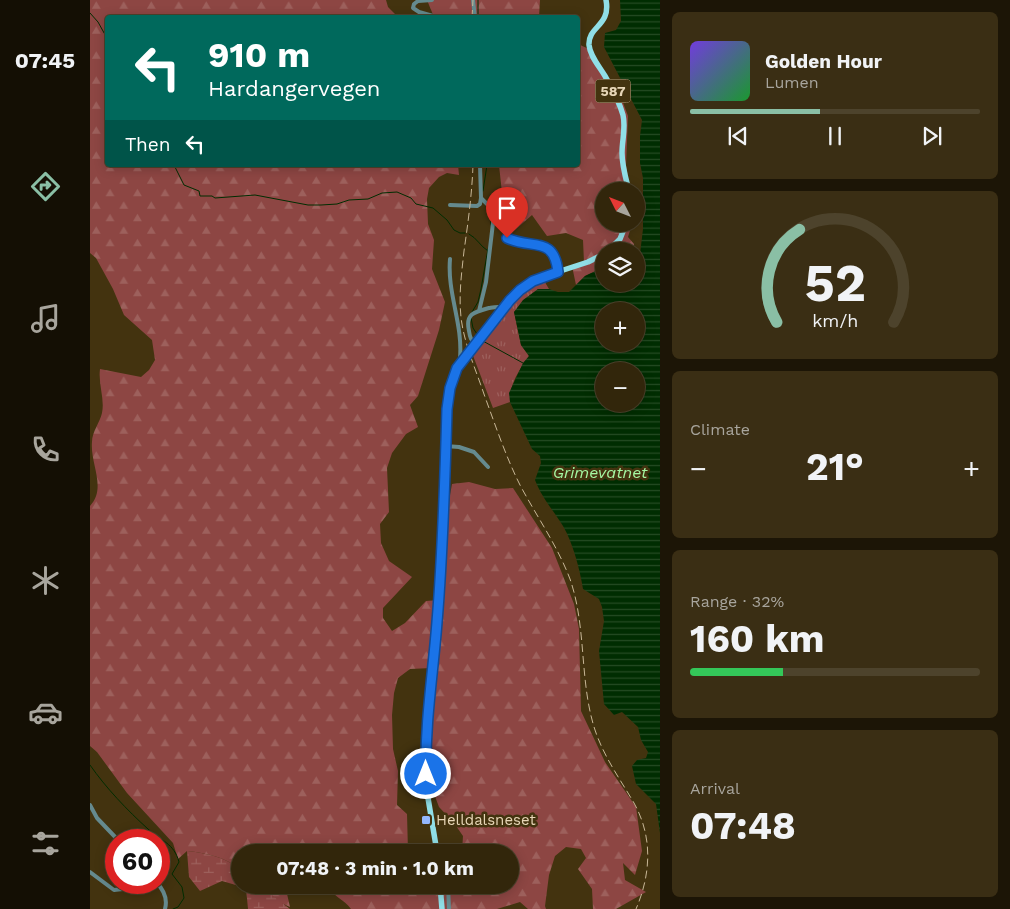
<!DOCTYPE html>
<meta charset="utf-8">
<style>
body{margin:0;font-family:"Work Sans",sans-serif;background:#3a2e14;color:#f1f3f6;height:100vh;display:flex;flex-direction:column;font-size:19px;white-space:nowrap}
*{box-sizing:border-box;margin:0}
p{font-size:16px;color:#a8a59d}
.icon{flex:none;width:28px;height:28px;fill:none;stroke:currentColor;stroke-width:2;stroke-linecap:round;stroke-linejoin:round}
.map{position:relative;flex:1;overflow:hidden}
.drawer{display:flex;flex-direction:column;gap:12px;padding:12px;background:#1c1506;width:350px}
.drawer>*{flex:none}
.guide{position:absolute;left:15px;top:15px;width:475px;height:152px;border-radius:5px;box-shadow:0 2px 12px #0003,0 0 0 1px #4d432c;background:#00695c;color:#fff;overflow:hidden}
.needle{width:32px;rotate:312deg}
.tools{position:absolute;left:505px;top:182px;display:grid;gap:10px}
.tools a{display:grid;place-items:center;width:50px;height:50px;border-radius:50%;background:#32260b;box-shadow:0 2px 12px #0003,0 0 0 1px #4d432c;font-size:25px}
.speed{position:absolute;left:15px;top:829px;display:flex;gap:10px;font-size:25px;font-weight:700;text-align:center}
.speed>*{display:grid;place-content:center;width:65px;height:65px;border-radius:50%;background:#32260b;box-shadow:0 2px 12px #0003,0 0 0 1px #4d432c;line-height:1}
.speed .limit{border:8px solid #d22;background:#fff;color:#111}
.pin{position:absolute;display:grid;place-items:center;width:42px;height:42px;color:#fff;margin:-51px -21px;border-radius:50% 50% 50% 0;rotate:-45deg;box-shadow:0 0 5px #0007}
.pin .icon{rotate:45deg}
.me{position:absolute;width:55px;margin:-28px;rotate:0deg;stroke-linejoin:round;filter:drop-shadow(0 0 4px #0008)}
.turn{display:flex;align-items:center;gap:18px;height:105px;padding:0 20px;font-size:22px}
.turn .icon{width:65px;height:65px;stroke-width:2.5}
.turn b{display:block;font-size:35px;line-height:42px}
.then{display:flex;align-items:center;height:48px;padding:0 20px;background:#0003;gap:10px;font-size:19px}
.big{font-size:38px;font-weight:700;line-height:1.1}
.drawer .card{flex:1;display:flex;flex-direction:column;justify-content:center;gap:8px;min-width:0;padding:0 18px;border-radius:8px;background:#3a2e14}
.drawer .dial{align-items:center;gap:0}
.dial svg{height:130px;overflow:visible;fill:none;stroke:#4d432c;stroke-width:7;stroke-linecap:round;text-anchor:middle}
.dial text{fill:#f1f3f6;stroke:none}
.song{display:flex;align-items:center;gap:15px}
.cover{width:60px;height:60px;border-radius:8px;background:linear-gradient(135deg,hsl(260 70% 55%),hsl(130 70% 35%))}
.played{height:5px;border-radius:2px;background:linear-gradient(90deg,#8abfa5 45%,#4d432c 45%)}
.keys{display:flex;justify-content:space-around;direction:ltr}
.heat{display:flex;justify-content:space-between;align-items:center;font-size:28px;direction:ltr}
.charge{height:8px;border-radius:4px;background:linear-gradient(90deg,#34c759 32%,#4d432c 0)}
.trip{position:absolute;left:141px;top:844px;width:288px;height:50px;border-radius:25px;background:#32260b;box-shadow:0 2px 12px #0003,0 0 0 1px #4d432c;font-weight:700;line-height:50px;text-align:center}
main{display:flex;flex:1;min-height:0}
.tabs{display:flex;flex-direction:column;width:90px;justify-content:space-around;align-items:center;background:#140f04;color:#a8a59d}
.tabs .icon{width:35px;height:35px}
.tabs .active{color:#8abfa5}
.tabs b{font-size:22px;color:#f1f3f6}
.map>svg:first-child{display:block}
.forest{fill:url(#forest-firs)}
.wetland{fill:url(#wetland-marsh)}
.park{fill:url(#park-tufts)}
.water{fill:url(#water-rules);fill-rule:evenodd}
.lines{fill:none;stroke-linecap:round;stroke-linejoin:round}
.stream{stroke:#002d01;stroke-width:1}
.minor{stroke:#658a8e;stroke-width:4}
.primary{stroke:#90dfe7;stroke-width:5.5}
.rail{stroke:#c8b797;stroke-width:1;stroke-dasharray:8 4;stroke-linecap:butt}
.route-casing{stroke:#114b97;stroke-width:12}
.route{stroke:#1a73e8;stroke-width:9}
.poi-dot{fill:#94b7fd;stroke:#43330f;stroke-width:2}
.labels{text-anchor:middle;stroke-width:5;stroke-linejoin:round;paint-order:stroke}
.shield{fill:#43330f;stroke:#b6a585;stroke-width:1}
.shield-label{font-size:14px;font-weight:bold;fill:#e7d6b7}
.poi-label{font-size:15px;fill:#e7d6b7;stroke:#43330f;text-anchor:start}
.water-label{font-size:16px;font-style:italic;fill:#a5f8a3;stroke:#43330f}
</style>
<main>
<nav class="tabs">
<b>07:45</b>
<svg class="icon active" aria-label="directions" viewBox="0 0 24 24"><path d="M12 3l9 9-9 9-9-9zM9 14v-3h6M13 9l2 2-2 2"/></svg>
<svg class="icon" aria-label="music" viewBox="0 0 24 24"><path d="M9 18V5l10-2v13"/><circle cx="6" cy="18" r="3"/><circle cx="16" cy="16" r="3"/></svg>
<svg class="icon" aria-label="phone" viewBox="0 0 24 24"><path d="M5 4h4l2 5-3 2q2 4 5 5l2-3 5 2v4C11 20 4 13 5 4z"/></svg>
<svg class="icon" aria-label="climate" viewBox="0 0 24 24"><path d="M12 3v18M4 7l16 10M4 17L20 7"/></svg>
<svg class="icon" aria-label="car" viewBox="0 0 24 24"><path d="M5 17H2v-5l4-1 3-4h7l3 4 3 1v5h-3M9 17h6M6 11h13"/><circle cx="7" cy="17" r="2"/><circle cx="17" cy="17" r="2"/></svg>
<svg class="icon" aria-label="filters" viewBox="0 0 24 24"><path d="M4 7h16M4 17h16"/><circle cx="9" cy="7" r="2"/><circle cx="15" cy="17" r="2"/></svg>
</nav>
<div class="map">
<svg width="570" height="909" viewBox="0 0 570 909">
<defs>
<pattern id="forest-firs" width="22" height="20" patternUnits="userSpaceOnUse" patternTransform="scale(1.25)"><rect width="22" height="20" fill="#8d4643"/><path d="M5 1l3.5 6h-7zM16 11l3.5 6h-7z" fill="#9d605c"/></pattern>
<pattern id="wetland-marsh" width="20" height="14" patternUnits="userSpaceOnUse" patternTransform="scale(1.25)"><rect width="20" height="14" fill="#8d4643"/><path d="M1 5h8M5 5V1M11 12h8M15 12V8" fill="none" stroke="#9d605c"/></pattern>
<pattern id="park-tufts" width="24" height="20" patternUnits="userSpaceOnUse" patternTransform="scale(1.25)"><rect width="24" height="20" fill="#8d4643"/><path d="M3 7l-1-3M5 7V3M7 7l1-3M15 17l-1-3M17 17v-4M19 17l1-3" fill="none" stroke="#9d605c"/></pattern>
<pattern id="water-rules" width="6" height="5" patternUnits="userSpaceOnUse" patternTransform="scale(1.25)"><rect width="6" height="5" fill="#002d01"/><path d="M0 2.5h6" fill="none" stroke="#254b24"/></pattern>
</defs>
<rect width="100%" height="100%" fill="#43330f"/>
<path class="forest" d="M0,0H296L298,7L308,17L18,18V165H368L369,175L357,173L349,177L339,188L337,199L338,224L344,240L342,269L355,302L349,330L328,396L320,405L328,427L316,434L302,453L297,468L299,512L290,524L291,543L299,561L322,577L293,608V618L302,631L315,623L336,601L349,600L356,518L362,484L379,482L405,489L423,488L462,548L484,604L489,629L491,711L515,762L546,807L552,851L545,875L533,863L535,880L556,892L526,909H503L502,889L488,869L496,858L491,849L476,847L465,856L459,875L455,906L456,909H438L430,902L407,909H261C254,899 242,896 237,885H329L333,892L352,896L355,885H420V852H372L373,836L364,823L349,807L340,783V768L336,745L341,668L320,669L308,678L304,693L302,715L303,749L308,771L307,805L317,814L318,852H150V869C135,857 116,853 97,851L88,859L83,843L37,793L7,752L0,746V506C17,488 0,464 2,442C2,432 10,422 12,413C15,399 8,384 10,369L51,377L59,370L65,360L62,340L34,315L23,289L6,258L0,253Z
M337,0H450L449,17H344Z
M488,44L501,50L532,100L538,116L536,165L540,191H514V224H542L538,237L544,244V251H514V267L495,276L486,285L482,266L494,262L493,240L476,233L457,236L442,215L418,236L413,202L409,165H488Z
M169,885H195L200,907L189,902Z"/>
<path class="wetland" d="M97,851C116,853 135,857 150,869V885H169L200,909H158L156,888L132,881L110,891L99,877Z"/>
<path class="park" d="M453,279L459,289H448L424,312L431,345L439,356C429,370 419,385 420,402L403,408L382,353L427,296L439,286Z"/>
<path class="water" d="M530,0H570V833L566,804L546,784L542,766L547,760L556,758L558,752L551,740L548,727L532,712L524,715L514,704L509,651L514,621L512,607L509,599L493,589C490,570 483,543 473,526C463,510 452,498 445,480L451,463L450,456L442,449L420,402L419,393L433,363L439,356L431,345L424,312L433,300L448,289H459L468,292H479L495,276L514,267V284H546V259L550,254L553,229V178L550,163V136L552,120L514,47L515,33L526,30L531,21ZM514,311H546V344H514ZM514,371H546V404H514Z"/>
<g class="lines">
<path class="stream" d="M388,0V18
M0,13L8,22L18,40
M84,165L94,185L109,191L110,196H122L125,198L165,195L218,205H231L247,204L259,200L278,199L292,193L307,192L321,198L326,204L343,208L357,220L364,230L370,233H375
M393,191L397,165
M399,209L401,225
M379,234C387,238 390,246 398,251
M382,312L388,302L391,289L398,249
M381,318L383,328L389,337
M391,340L433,363
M0,765C16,788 37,810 58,829C71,841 84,843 89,862L82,874L92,887L94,898L88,907L83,909"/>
<path class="minor" d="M342,0L328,1L324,4L323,8L329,12L350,18
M383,0L385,18
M333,18V17
M360,205L387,206L390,204L391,198
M417,238C443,251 464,234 468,272
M360,259C357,293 373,324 370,358L372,361
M389,311L396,282L403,223L402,209L391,198L390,165
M386,345C381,340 380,338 379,331C375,314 384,312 399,308C405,307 409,306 415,308
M355,446L369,447L384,452L398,467
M0,805L7,818L28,840
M0,872L24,890L33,889L42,882
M66,882C74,890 78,898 75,909
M358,885L359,909"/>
<path class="primary" d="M516,0C521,26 498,26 499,45C500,56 509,66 515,76C522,88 529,101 533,115C536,128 532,140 532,153C532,166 536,179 539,191
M518,251L530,239L536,224
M347,852L336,786L335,739L346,641L353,541L357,409C359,391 362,375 372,361L389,341L420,300L436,285L449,278L498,262L514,254
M350,885L352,909"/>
<path class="rail" d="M382,18L383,0
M383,165C382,194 378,223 374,251C371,279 367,306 374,334C379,355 388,376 395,397C406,427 416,457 430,485C447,517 467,545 480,579C497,628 489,681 505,730C514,757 530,779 544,803C563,837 561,874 546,909"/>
</g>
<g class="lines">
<g class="route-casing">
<path id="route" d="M336,774C335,721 343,674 347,622C353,551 355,480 357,409L360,388L367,368L420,300L430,290L443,281L468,272C464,235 442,250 417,238"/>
</g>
<use href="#route" class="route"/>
</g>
<rect class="poi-dot" x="331" y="815" width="10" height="10" rx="2.5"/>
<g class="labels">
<rect class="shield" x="505.5" y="79.5" width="35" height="23" rx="4"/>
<g class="shield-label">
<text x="523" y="96">587</text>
</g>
<g class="poi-label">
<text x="346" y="825">Helldalsneset</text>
</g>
<g class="water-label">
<text x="510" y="478">Grimevatnet</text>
</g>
</g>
</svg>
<div class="tools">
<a><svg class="needle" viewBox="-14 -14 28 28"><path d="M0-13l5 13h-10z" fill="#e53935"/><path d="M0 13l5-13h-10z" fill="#a8a59d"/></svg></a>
<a><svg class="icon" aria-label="layers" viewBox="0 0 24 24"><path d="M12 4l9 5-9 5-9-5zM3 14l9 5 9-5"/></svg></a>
<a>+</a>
<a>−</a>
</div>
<div class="speed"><div class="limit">60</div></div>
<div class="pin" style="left:417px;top:238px;background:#d93025"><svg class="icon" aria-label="arrive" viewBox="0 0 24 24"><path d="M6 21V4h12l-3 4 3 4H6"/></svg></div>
<svg class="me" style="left:336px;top:774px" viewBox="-20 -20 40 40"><circle r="17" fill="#1a73e8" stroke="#fff" stroke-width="3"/><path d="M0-11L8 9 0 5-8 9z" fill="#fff"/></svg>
<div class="trip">07:48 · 3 min · 1.0 km</div>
<div class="guide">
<div class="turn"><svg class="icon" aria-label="left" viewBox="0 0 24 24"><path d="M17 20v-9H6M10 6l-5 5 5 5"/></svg><div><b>910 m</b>Hardangervegen</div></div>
<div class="then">Then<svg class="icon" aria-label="left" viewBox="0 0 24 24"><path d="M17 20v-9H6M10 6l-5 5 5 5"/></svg></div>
</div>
</div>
<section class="drawer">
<div class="card">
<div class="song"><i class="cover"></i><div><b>Golden Hour</b><p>Lumen</p></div></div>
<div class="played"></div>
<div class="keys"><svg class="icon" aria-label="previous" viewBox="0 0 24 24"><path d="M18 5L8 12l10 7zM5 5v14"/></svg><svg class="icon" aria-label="pause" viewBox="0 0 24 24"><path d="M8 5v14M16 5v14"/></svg><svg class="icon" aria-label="next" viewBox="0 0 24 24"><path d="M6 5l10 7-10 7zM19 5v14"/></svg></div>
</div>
<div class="card dial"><svg viewBox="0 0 100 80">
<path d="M14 69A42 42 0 1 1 86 69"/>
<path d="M14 69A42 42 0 0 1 28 12" stroke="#8abfa5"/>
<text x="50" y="56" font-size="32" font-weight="700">52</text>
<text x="50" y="72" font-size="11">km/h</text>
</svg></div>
<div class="card"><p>Climate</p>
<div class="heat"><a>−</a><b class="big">21°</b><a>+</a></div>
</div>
<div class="card"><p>Range · 32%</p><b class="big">160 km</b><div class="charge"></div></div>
<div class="card"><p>Arrival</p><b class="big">07:48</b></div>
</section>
</main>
